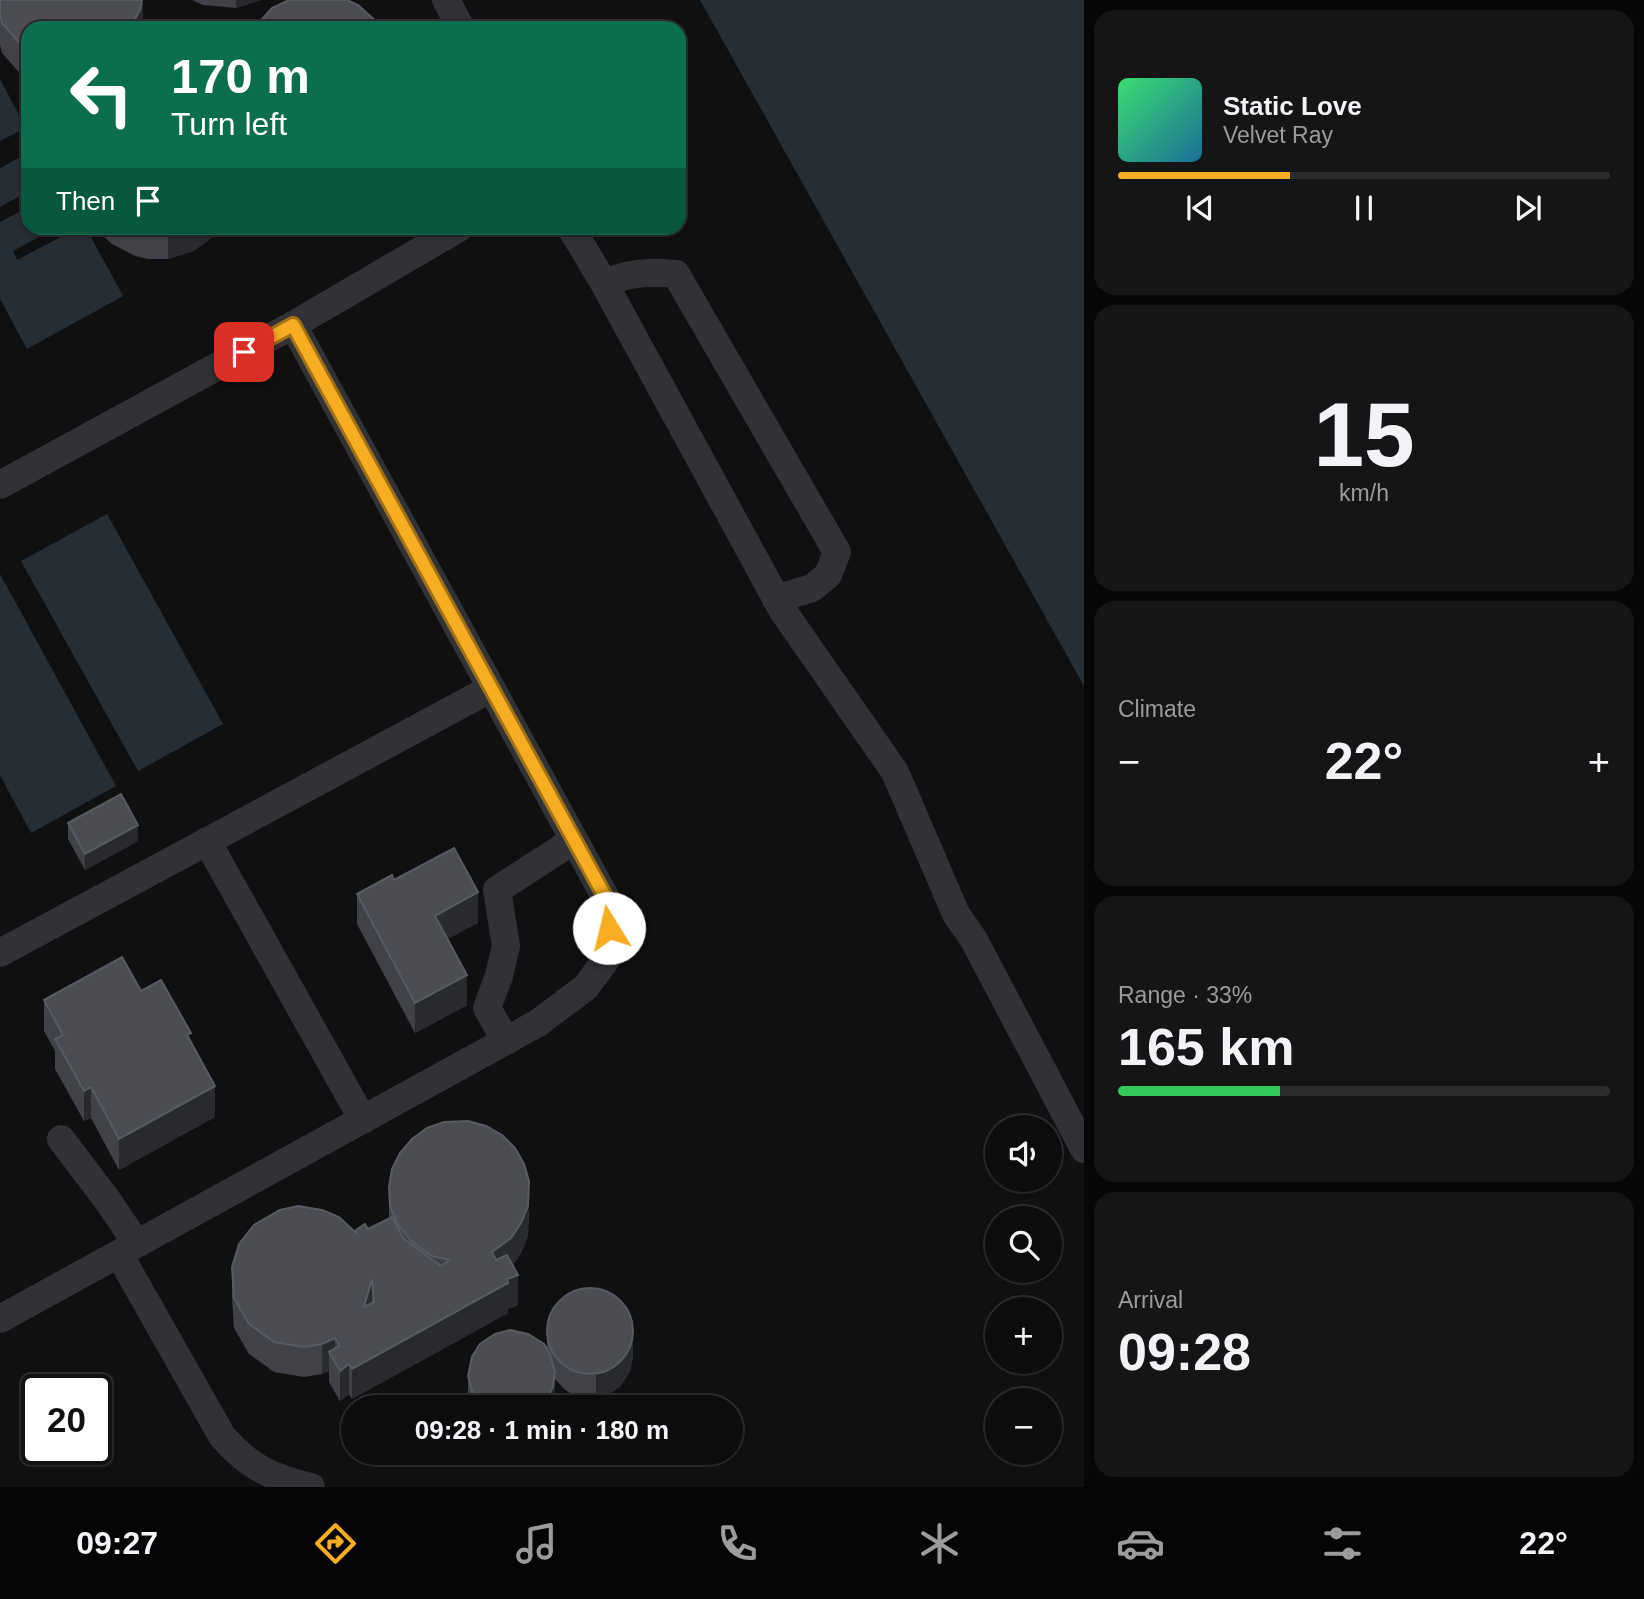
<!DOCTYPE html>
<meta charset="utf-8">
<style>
body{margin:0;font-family:Arial,sans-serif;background:#151516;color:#f1f3f6;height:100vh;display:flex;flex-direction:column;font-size:26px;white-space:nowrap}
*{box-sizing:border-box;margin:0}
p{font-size:23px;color:#9a9b9d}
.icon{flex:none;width:38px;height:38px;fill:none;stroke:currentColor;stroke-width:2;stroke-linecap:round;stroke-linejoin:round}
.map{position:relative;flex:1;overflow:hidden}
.details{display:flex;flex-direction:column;gap:10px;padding:10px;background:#070707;width:560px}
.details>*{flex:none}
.top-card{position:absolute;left:21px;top:21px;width:665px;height:214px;border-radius:21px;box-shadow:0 2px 5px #0004,0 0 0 2px #2c2c2e;background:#0b6e4f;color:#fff;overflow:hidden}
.controls{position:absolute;left:985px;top:1115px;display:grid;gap:14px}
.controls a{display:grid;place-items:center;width:77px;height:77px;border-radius:50%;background:#0c0c0d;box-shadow:0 2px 5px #0004,0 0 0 2px #2c2c2e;font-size:35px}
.speed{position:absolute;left:21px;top:1374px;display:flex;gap:14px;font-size:35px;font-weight:700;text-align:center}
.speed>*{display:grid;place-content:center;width:91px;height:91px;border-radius:50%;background:#0c0c0d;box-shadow:0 2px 5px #0004,0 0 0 2px #2c2c2e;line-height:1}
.speed .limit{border:4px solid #111;border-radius:10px;background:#fff;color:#111}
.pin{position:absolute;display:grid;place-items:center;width:60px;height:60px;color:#fff;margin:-30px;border-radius:14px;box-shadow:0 4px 10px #0006}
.me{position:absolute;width:77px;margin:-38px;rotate:351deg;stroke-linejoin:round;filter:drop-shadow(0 0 5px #0008)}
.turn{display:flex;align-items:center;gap:24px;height:147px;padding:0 35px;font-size:32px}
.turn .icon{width:91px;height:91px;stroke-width:2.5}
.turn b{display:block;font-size:49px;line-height:60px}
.then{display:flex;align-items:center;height:66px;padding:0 35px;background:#0003;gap:14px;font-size:26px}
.big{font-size:52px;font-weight:800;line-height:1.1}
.details .widget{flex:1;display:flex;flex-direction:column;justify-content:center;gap:10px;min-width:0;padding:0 24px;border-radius:21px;background:#151516}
.details .dial{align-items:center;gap:0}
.dial b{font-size:91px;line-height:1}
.song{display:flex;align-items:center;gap:21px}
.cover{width:84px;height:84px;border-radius:10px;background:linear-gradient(135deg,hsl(140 70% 55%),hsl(200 70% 35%))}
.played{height:7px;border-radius:4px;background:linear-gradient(90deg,#f6ad22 35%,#2c2c2e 35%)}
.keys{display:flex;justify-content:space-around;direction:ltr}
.heat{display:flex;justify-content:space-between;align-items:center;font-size:38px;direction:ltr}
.charge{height:10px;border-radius:5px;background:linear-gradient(90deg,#34c759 33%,#2c2c2e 0)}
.trip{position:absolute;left:341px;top:1395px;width:402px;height:70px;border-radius:35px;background:#0c0c0d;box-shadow:0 2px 5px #0004,0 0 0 2px #2c2c2e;font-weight:800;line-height:70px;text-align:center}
.dock{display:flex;height:112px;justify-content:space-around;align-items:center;background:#050505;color:#9a9b9d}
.dock .icon{width:49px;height:49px}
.dock .selected{color:#f6ad22}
.dock b{font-size:32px;color:#f1f3f6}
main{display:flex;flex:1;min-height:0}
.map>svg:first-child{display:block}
.water{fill:#262e35}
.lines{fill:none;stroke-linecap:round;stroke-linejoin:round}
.minor{stroke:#313236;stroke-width:28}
.wall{fill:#414247}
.shaded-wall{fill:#292a2d}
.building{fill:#4b4d53;stroke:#595b62;stroke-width:2;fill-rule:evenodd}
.route-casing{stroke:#a07016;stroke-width:18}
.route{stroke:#f6ad22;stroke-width:12}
</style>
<main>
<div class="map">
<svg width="1084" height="1487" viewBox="0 0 1084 1487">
<rect width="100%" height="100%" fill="#101011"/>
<path class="water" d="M700,0H1084V686Z
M0,79L26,128L0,141Z
M28,153V206L22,195L0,207V168Z
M28,207V228H56L13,251L17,260L78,228H86L123,296L27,349L0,299V222Z
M107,514L223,724L138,771L21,561Z
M0,574L116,786L31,833L0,775Z"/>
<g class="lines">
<path class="minor" d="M446,0L461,28
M571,228L604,283L783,611L895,772L956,914L974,940L1084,1149
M604,283C629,273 649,271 676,274L837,552L828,575L812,588L776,599
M0,485L293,325L459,228
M207,841L363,1120
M0,953L490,689
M506,1041L487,1008L499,976L506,946L497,890L574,840
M61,1139L108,1201L137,1244
M119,1254L222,1436C249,1467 270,1477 311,1487
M0,1319L538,1023L586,987L610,954L608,902L293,325"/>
</g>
<path class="wall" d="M0,0L143,28H28V80L23,77L2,53L0,45Z
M192,0H261L236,8L203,5Z
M97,228H220L209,240L193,251L168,259H148L135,256L112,244L103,236Z
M68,823L138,841L85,870L68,839Z
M394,880L478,923L447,939L467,1005L415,1033L357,924V894Z
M141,991L191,1041L215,1117L119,1170L91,1118L84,1121L55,1069V1051L44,1031V1000Z
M389,1187L529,1212L528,1236L521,1253L513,1265L518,1305L508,1309V1313L352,1399L349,1394L340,1401L329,1382V1371L322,1374L304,1377L274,1372L249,1354L234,1328L232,1298V1267L356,1233V1230L368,1229L389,1218Z
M547,1333L633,1357L630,1371L620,1387L610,1393L596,1398L573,1395L564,1389L555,1379V1395L554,1407H470L468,1399V1376L547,1349Z"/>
<path class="shaded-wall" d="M143,0V28H130Z
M236,0H261L236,8Z
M173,228H220L209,240L193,251L168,259V229Z
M138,825V841L85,870V854Z
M478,892V923L435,946V916Z
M467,975V1005L415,1033V1003Z
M215,1086V1117L119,1170V1139Z
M91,1087V1118L84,1121V1091Z
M529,1181L528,1236L521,1253L511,1268L492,1283V1252Z
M518,1275V1305L508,1309V1313L352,1399V1369L507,1279Z
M372,1279V1309L364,1307Z
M633,1333V1357L630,1371L620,1387L610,1393L596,1398V1375Z
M335,1338V1363L329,1352V1371L322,1374V1344Z
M349,1364V1394L340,1401V1371Z
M555,1372V1395L554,1407H538Z"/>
<path class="building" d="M0,0H142L140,10L130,28H28V50L23,47L2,23L0,14Z
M289,0H347L358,5L377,22L380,28H254L272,8Z
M142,228H173L168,229H148Z
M121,794L138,825L85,854L68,823Z
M454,848L478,892L435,916L467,975L415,1003L357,894L392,875L394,880Z
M122,957L141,991L161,980L191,1033L187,1035L215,1086L119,1139L91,1087L84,1091L55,1039L63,1035L44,1000Z
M468,1121L486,1126L502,1135L515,1148L524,1164L529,1181L528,1206L521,1223L511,1238L492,1252L496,1260L507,1255L518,1275L507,1279L508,1283L352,1369L349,1364L340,1371L329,1352L340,1346L335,1338L322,1344L304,1347L274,1342L249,1324L234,1298L232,1267L239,1244L254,1225L280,1210L298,1206L322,1210L339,1217L357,1234L356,1230L365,1224L368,1229L392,1217L404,1239L441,1266L450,1260L432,1256L412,1242L397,1223L390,1206L389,1187L392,1169L400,1153L412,1139L427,1128L444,1122ZM372,1279L374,1302L364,1307Z
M547 1331a43 43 0 1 1 86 0a43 43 0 1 1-86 0Z
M510,1330L528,1334L544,1344L550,1354L555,1372L553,1387L546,1400L538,1407H484L473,1394L468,1376L472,1357L480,1344L495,1334Z"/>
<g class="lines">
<g class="route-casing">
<path id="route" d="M244,352L293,325L608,902L609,928"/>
</g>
<use href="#route" class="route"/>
</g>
</svg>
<div class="controls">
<a><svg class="icon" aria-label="sound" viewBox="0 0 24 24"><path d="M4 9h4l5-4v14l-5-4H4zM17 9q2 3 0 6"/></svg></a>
<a><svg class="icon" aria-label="search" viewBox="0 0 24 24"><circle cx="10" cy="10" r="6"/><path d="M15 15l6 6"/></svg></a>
<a>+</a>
<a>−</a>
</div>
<div class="speed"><div class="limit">20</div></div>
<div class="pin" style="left:244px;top:352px;background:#d93025"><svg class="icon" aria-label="arrive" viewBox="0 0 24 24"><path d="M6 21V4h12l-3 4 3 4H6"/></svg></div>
<svg class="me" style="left:609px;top:928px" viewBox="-20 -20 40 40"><circle r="19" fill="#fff"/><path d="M0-13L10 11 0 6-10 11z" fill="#f6ad22"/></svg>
<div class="trip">09:28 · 1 min · 180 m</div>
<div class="top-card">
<div class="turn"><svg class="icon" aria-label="left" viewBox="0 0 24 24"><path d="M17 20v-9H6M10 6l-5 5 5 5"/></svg><div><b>170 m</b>Turn left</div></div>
<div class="then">Then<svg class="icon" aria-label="arrive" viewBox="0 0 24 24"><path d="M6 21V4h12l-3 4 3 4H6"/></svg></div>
</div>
</div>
<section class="details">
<div class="widget">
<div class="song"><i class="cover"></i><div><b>Static Love</b><p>Velvet Ray</p></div></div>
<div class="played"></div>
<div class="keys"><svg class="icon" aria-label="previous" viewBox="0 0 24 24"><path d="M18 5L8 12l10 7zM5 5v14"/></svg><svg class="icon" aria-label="pause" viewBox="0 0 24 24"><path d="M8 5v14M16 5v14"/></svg><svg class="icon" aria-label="next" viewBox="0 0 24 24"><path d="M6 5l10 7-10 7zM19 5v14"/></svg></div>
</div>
<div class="widget dial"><b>15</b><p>km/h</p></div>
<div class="widget"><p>Climate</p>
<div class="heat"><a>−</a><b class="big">22°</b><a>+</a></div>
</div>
<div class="widget"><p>Range · 33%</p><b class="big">165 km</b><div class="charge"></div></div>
<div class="widget"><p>Arrival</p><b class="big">09:28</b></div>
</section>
</main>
<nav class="dock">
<b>09:27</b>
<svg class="icon selected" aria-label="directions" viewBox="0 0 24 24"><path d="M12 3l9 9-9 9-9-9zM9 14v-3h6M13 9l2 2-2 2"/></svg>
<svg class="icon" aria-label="music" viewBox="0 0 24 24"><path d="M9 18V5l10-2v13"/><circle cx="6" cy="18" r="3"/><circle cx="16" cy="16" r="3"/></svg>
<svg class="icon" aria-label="phone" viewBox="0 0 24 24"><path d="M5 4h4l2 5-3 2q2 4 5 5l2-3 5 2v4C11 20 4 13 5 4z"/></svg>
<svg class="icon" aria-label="climate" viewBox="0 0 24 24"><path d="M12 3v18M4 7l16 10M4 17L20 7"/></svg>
<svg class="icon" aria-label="car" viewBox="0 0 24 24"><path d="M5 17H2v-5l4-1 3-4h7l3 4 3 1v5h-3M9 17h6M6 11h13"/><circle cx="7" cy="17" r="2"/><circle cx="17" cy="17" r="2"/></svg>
<svg class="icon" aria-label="filters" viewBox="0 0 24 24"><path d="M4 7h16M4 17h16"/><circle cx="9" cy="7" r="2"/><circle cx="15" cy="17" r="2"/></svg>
<b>22°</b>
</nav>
